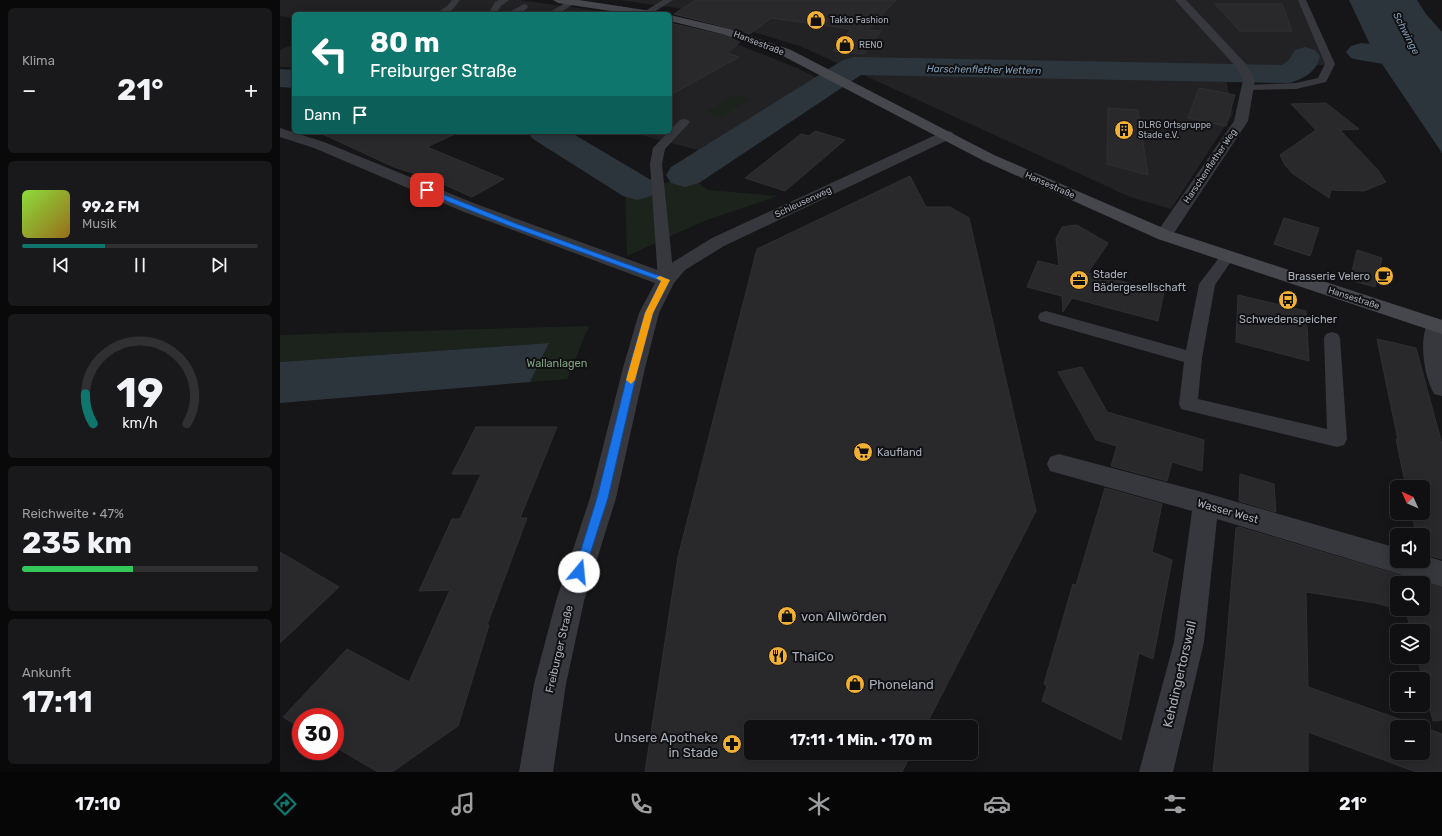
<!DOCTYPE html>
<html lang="de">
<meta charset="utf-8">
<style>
body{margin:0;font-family:Rubik,sans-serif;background:#19191b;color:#f1f3f6;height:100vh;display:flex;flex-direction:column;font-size:15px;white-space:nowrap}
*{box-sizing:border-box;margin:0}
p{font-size:13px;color:#9c9d9f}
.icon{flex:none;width:22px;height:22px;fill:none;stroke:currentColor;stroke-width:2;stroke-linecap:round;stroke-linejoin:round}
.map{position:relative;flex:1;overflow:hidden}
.drawer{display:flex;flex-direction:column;gap:8px;padding:8px;background:#09090a;width:280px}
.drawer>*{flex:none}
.hud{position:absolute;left:12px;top:12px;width:380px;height:122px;border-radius:6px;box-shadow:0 2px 10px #0003,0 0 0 1px #303032;background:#0f766e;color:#fff;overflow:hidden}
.needle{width:26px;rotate:315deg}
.controls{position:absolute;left:1110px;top:480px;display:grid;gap:8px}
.controls a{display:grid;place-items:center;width:40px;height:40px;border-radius:6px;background:#101012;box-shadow:0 2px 10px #0003,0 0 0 1px #303032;font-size:20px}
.speed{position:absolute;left:12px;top:708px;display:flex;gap:8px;font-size:20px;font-weight:700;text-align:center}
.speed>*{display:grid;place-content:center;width:52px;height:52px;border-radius:50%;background:#101012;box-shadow:0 2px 10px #0003,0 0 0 1px #303032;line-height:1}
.speed .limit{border:6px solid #d22;background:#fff;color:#111}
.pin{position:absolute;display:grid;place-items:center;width:34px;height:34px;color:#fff;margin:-17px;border-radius:8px;box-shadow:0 2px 6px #0006}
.me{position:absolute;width:44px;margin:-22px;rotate:17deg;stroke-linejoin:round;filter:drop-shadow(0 0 3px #0008)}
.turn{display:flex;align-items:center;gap:14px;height:84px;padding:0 12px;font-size:18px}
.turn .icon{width:52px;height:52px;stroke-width:2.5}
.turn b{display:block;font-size:28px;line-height:34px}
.then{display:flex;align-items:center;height:38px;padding:0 12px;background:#0003;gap:8px;font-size:15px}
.big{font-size:30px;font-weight:700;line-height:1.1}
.drawer .tile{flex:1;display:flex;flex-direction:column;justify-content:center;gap:6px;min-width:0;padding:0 14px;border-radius:6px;background:#19191b}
.drawer .dial{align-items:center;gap:0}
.dial svg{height:104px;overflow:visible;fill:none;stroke:#303032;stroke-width:7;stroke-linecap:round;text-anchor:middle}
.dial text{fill:#f1f3f6;stroke:none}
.song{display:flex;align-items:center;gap:12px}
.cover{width:48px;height:48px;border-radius:6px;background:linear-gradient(135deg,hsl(90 70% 55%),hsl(40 70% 35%))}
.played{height:4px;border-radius:2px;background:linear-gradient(90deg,#0f766e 35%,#303032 35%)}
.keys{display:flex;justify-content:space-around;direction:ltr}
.heat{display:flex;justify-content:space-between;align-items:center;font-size:22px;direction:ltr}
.charge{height:6px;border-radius:3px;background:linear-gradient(90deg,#34c759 47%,#303032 0)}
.trip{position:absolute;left:464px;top:720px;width:234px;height:40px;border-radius:6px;background:#101012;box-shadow:0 2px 10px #0003,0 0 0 1px #303032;font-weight:700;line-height:40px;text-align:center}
.dock{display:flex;height:64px;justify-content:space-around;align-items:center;background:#060607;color:#9c9d9f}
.dock .icon{width:28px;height:28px}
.dock .on{color:#0f766e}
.dock b{font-size:18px;color:#f1f3f6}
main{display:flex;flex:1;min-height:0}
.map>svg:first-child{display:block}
.built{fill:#222225}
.green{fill:#1c231d}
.water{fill:#2c353c}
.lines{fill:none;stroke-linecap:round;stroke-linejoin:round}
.river{fill:#2c353c;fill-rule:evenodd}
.building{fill:#29292c;stroke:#303034}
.lane{fill:#37383d;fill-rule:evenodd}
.street{fill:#37383d;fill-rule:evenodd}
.secondary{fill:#45474d;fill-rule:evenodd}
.route{fill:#1a73e8;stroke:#114b97}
.slow{fill:#f59e0b}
.labels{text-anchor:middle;stroke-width:4;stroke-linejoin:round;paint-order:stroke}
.far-poi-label{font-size:9px;fill:#a8adb8;stroke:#111113;text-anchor:start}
.far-street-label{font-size:9px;fill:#a8adb8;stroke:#111113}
.far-water-label{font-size:10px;font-style:italic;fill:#7f9bb3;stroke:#111113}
.poi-label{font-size:11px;fill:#a8adb8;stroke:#111113;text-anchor:start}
.park-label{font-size:11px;fill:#7fa381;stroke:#111113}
.street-label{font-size:11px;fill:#a8adb8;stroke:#111113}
.near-poi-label{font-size:13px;fill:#a8adb8;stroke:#111113;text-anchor:start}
.near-street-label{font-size:13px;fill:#a8adb8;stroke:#111113}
</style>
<main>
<section class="drawer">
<div class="tile"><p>Klima</p>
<div class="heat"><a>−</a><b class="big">21°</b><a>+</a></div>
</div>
<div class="tile">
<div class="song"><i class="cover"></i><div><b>99.2 FM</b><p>Musik</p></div></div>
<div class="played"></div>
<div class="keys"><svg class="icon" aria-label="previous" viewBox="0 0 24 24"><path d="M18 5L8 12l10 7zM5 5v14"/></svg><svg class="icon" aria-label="pause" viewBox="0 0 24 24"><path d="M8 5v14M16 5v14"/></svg><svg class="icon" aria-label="next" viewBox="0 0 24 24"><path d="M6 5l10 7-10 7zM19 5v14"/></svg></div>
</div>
<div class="tile dial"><svg viewBox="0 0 100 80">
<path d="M14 69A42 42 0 1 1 86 69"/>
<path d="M14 69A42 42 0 0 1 8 46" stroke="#0f766e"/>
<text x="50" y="56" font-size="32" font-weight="700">19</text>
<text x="50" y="72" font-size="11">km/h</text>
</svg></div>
<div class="tile"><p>Reichweite · 47%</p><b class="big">235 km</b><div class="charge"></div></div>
<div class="tile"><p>Ankunft</p><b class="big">17:11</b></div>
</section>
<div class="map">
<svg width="1162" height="772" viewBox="0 0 1162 772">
<rect width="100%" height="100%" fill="#161618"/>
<path class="built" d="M0,0H239L341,14H14V18L0,16Z
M338,0H1021L1045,65H943L953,114L891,209L850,197L522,47L397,8Z
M390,24L434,35L517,68L537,78L421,151L350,132H390Z
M14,44V67H0V50Z"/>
<path class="green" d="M456,94L471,99L441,117L426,112Z
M409,177L428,190L498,196L424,221L347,256L345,186L353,191Z
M309,326L287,379L250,382L269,343L0,362V335Z"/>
<path class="water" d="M1069,0H1137L1146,14L1162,32V153L1092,49Z
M269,343L250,382L0,403V362Z"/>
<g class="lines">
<path class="river" d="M1081,43L1139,49L1149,52L1154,58L1149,64C1130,69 1091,63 1071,58L1066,52L1071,46Z
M1025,47L1035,50L1040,56C1037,72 1022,80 1008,83L581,75L419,183L405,187L391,183L386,175L391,167L563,60L574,57L1002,65L1009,60L1015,50Z
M0,69L14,70V88L0,87Z
M247,132H290L371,180L377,188L371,196L357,200L343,196L253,139Z"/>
</g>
<path class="building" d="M416,0H616L588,30L601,31L584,54L553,51L571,29L491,18L470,34L450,28L394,14Z
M935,4H1002L1012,31H960Z
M390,23L442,35L460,42L447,53L459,57L390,95Z
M919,88L955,95L946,126L908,118Z
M1046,103L1079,129L1060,130L1097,169L1106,182L1084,191L1051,190L1049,198L1013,174L1005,165L1000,155L1036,130L1011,104Z
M828,108L858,110L868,175L827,164Z
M535,131L565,140L505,191L465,178L521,134L529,136Z
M38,132H179L147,147L224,179L192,197L152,179L114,167Z
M630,176L646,207H670L689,218L756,511L645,727H471V753H632L622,772H365L398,557L477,249Z
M1004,218L1039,228L1030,256L994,244Z
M797,225L828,243L808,273L884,292L878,321L792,298L783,312L782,296L747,287L758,261L779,266L776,239L782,227Z
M1077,250L1102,258L1095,287L1070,280Z
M958,295L1026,311L1029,361L956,342Z
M1097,339L1136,348L1162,444V559L1143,554V535H1136L1132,513H1143V487H1126L1116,439L1118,440Z
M802,367L827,412L924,440L922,471L892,462L887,481L831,466L837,446L816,440L778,372Z
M196,427H277L240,518H247L207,625H209L178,726L112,772H98L55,747V717H21V728L3,717L67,649L129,682L170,590L139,591L172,519H180L201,474H172Z
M960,474L994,484L996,512L959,501Z
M825,488L882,504L872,552L892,560L873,659L859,653L841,740L762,701L767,686L764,684L793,584L796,585Z
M959,527L1162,588V720L1153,721L1137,657H1143V631H1131L1126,611L1118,609H1143V583H1117V609L1096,603L1026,592L1028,687L1142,727H1117V753H1143V727L1162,734V772H1136L1028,732V772H933L946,651L956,528Z
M0,552L59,587L0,643Z"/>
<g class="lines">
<path class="lane" d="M172,0H180C172,11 170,14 156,14L167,6Z
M219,0H229L221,6L216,14H208L215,2Z
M290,0H296L297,2L278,14H267Z
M383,0H393L371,14L362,13Z
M1018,0H1026L1055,64L1046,82L1016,89L964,90L963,88L964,86L968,85L1016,83L1038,78L1045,64Z
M244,4L247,5L248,7C242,14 235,14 226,14Z
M341,6L345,9L339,14H329Z
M404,119L408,120L410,122L385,149L382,164L394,280L391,284L386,285L381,284L378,280L370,164L373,148L388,132H390V130L400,120Z
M947,252L952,254L954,257L935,285L922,358L918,399L1047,429L1044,338L1046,334L1052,332L1058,334L1060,338L1067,439L1064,445L1057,447L901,409L899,404L904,362L760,321L758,317L760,313L766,311L906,350L919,284L942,254Z"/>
<path class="street" d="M895,0H906L966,64L975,80L968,121L890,239L884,240L878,239L875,235L954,121L963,80L957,68Z
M0,128L44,142L196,204L383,272L393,262L432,238L662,132L667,131L672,132L674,135L672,138L444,246L405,270L394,283L379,313L365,368L336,498L304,601L286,684L273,772H239L254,684L276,601L310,498L343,368L359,313L375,283L184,212L34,148L0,137Z
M1156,318L1162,320V396L1154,394C1144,376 1138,339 1149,320Z
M779,454L926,493L1117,548V561H1143V555L1162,561V587L937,519L924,642L893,772H859L894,642L912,511L770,471L767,464L770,457Z"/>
<path class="secondary" d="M273,0H299L371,11L376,14H350L278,3Z
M390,15L450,29L511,50L714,155L890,231L1162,320V334L878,239L704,161L503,56L442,34L390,21Z"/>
</g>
<path class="route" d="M147,188L237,224L388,279L390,280L373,313L358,368L328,498L303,576L299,577L295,576L294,572L317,498L349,368L365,313L381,281L232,227L144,192L143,190Z"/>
<path class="slow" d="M380,276L390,280L373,313L355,380L351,384L346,380L365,313L381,281L376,278Z"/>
<defs>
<g id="shop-disc" transform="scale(1)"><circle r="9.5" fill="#f2b134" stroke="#111113"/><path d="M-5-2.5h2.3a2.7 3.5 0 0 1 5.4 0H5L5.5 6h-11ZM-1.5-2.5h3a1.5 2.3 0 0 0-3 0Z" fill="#111"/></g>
<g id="building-disc" transform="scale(1)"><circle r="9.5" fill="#f2b134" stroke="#111113"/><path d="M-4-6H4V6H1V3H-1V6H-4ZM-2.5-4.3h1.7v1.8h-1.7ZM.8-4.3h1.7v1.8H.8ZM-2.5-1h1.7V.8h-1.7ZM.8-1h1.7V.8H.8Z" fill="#111"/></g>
<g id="cafe-disc" transform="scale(1)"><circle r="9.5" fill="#f2b134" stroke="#111113"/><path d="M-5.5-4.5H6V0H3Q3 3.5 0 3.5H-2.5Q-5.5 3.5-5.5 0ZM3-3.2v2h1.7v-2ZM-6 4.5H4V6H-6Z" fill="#111"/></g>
<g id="office-disc" transform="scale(1)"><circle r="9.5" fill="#f2b134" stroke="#111113"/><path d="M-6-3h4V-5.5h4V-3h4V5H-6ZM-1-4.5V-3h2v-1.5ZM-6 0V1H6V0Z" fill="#111"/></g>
<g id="bus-disc" transform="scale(1)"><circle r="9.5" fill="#f2b134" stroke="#111113"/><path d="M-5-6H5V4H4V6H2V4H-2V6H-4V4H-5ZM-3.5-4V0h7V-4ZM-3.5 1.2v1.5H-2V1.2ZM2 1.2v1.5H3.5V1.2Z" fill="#111"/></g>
<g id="supermarket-disc" transform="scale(1)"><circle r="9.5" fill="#f2b134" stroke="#111113"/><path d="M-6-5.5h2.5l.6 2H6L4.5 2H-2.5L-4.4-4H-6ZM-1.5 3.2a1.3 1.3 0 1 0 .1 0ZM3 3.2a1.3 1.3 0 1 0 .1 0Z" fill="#111"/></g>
<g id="restaurant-disc" transform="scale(1)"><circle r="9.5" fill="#f2b134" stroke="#111113"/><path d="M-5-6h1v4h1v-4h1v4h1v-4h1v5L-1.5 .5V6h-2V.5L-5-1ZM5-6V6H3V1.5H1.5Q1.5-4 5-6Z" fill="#111"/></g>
<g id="pharmacy-disc" transform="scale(1)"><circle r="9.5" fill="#f2b134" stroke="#111113"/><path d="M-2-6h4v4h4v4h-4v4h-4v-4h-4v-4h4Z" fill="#111"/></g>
</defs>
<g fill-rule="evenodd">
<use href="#shop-disc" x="536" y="20"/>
<use href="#shop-disc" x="565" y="45"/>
<use href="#building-disc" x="844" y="130"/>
<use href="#cafe-disc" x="1104" y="276"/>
<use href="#office-disc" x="799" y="280"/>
<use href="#bus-disc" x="1008" y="300"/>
<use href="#supermarket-disc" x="583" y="452"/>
<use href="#shop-disc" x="507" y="616"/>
<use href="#restaurant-disc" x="498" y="656"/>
<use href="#shop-disc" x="575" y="684"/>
<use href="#pharmacy-disc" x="452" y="744"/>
</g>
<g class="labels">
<g class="far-poi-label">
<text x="550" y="23">Takko Fashion</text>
<text x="579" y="48">RENO</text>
<text x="858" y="128">DLRG Ortsgruppe<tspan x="858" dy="10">Stade e.V.</tspan></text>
</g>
<g class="far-street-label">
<text transform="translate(479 43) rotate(21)" y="3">Hansestraße</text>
<text transform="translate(930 166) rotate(-56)" y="3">Harschenflether Weg</text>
<text transform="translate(770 185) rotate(24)" y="3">Hansestraße</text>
<text transform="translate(523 202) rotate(-25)" y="3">Schleusenweg</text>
<text transform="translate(1074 298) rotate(18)" y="3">Hansestraße</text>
</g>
<g class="far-water-label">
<text transform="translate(1127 33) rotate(63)" y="4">Schwinge</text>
<text transform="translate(704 69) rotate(1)" y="4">Harschenflether Wettern</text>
</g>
<g class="poi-label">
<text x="813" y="278">Stader<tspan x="813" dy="13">Bädergesellschaft</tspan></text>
<text x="1090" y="280" text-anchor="end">Brasserie Velero</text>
<text x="1008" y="323" text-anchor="middle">Schwedenspeicher</text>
<text x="597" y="456">Kaufland</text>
</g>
<g class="park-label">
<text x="277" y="367">Wallanlagen</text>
</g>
<g class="street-label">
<text transform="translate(948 511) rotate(16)" y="4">Wasser West</text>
<text transform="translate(279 649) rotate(-77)" y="4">Freiburger Straße</text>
</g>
<g class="near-poi-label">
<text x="521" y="621">von Allwörden</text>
<text x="512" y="661">ThaiCo</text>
<text x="589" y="689">Phoneland</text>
<text x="438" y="742" text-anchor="end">Unsere Apotheke<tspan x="438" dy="15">in Stade</tspan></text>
</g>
<g class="near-street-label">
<text transform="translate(899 674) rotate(-77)" y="5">Kehdingertorswall</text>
</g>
</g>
</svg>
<div class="controls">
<a><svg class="needle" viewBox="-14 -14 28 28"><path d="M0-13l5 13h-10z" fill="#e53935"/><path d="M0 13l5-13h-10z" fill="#9c9d9f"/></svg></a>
<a><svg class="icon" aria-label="sound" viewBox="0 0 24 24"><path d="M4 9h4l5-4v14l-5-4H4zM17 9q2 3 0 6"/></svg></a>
<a><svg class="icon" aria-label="search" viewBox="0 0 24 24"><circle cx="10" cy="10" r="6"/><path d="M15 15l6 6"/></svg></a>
<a><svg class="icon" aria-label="layers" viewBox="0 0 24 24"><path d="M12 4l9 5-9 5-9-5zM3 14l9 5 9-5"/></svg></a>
<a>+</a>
<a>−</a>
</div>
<div class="speed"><div class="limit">30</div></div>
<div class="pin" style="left:147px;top:190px;background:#d93025"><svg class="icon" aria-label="arrive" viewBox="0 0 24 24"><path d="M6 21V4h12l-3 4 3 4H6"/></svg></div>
<svg class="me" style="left:299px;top:572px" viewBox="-20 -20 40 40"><circle r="19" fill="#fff"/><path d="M0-13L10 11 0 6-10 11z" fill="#1a73e8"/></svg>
<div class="trip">17:11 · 1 Min. · 170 m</div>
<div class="hud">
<div class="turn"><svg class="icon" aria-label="left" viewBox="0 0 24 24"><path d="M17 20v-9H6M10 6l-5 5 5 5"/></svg><div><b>80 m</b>Freiburger Straße</div></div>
<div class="then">Dann<svg class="icon" aria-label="arrive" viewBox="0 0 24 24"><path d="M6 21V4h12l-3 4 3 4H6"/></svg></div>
</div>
</div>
</main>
<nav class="dock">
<b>17:10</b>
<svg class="icon on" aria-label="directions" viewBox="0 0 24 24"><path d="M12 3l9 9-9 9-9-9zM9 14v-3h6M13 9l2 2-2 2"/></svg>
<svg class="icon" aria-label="music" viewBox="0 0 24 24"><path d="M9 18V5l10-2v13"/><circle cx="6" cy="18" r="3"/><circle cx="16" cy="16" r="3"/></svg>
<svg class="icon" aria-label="phone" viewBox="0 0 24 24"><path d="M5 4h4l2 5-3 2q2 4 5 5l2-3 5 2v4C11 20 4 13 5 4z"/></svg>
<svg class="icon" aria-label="climate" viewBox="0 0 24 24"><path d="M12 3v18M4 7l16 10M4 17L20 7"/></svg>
<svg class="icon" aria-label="car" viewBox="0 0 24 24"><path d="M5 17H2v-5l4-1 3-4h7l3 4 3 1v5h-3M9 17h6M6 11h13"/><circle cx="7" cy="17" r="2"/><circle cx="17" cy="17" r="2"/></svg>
<svg class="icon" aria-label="filters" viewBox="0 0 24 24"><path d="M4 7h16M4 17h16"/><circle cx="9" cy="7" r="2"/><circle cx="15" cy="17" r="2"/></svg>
<b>21°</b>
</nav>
